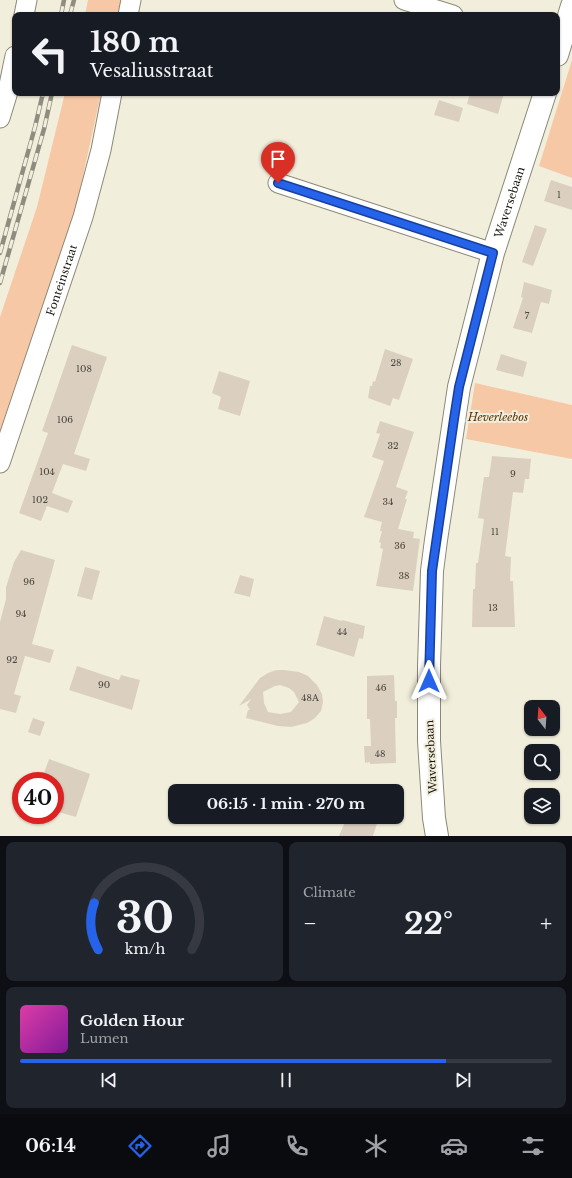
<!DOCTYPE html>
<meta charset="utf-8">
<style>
body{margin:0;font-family:"Libre Baskerville",serif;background:#20242c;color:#f1f3f6;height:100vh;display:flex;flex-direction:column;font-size:15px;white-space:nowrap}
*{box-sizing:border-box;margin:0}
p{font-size:13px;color:#9ea1a6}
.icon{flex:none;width:22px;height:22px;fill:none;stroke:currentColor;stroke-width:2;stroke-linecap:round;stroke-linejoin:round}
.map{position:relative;height:836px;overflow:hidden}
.panel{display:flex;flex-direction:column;gap:6px;padding:6px;background:#0d0f14;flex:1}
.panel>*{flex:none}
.top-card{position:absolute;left:12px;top:12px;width:548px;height:84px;border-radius:8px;box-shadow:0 1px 3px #0004;background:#171b24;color:#f1f3f6;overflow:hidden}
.needle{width:26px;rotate:343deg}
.controls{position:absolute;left:524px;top:700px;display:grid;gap:8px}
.controls a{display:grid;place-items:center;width:36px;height:36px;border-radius:8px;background:#171b24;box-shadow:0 1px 3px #0004;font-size:20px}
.speed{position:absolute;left:12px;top:772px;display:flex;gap:8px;font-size:20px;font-weight:700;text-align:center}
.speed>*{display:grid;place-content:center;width:52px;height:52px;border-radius:50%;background:#171b24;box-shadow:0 1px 3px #0004;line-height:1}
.speed .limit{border:6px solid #d22;background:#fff;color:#111}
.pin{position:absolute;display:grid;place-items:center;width:34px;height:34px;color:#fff;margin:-41px -17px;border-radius:50% 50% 50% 0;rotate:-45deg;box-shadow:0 0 4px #0007}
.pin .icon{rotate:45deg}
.me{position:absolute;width:44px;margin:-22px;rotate:0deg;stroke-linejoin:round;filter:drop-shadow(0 0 3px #0008)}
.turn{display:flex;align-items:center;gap:14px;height:84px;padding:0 12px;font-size:18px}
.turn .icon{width:52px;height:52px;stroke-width:2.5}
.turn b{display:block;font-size:28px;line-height:34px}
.big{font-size:30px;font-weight:700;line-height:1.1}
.panel .tile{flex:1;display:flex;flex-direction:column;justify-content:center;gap:6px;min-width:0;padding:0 14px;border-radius:8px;background:#20242c}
.panel .dial{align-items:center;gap:0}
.dial svg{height:104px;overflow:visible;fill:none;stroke:#363941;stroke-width:7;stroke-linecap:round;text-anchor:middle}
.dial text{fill:#f1f3f6;stroke:none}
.song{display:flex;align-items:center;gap:12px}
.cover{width:48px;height:48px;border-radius:6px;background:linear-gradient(135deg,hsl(320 70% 55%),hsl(290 70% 35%))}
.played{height:4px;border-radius:2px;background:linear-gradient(90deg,#2563eb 80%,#363941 80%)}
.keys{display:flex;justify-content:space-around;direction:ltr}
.heat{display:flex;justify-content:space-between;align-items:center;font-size:22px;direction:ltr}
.panel .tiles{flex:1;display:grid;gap:6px;grid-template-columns:1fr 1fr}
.tile:last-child{grid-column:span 2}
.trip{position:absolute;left:168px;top:784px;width:236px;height:40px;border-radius:8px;background:#171b24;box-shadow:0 1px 3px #0004;font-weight:700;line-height:40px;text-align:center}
.tabs{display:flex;height:64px;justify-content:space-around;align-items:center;background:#090b0e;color:#9ea1a6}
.tabs .icon{width:28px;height:28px}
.tabs .selected{color:#2563eb}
.tabs b{font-size:18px;color:#f1f3f6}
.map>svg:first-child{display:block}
.green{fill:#f7c8a5}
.building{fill:#dbd0c0;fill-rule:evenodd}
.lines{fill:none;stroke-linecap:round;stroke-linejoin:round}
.street-casing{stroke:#8c8878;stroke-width:21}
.secondary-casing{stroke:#8c8878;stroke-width:24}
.street{stroke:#fff;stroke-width:19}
.secondary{stroke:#fff;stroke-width:22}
.rail-casing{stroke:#8f8c80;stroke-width:4.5}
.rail{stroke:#f2eedc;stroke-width:3;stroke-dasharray:9;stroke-linecap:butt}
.route-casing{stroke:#184099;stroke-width:10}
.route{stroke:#2563eb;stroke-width:7}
.labels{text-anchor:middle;stroke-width:4;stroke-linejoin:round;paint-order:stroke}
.number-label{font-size:9px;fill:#4a463e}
.street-label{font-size:11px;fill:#1a1812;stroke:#f2eedc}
.park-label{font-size:11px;font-style:italic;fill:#592f04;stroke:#f2eedc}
</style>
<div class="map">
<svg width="572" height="836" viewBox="0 0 572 836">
<rect width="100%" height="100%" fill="#f2eedc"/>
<path class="green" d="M88,0H121L118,15H85Z
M572,60V178L539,166Z
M65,93H101L74,217L0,434V317L37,207Z
M475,383L572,405V459L466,439Z"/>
<path class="building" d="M470,93H504L498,114L467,104Z
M439,100L463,108L459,122L434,115Z
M551,180L572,187V210L544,201Z
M535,225L547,229L533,266L522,262Z
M524,282L552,290L549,304L541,302L532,333L513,328L523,298L521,297Z
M72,345L107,357L74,454L90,459L86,471L63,464L52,493L73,501L68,513L47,506L41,521L19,513L48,433L42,431Z
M385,349L413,359L399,400L393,398L390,406L368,398L370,386H372L373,381L375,382Z
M501,354L527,362L523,377L496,370Z
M219,371L250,381L240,416L218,409L221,397L212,393Z
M380,421L414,432L396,487L408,491L405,499H407L398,529L414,532L413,538L420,539L413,591L376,586L383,549L380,548L381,543L379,542L382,531H380L382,522L364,517L384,461L372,457L380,434L376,433Z
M492,456L531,459L529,479H525L523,493L513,492L505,556L511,557L510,581H513L515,627H472L473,589H475L476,563H478L484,519L478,518L484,477H489Z
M21,550L55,560L32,644L54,650L50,663L25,656L14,694L21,696L16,713L0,709V622L6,599V587L14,562Z
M85,567L100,571L92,600L77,596Z
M240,575L254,579L250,597L234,593Z
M324,616L342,621V620L365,626L363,639L359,638L354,657L316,645Z
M77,666L119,680L121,675L140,680L132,710L69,690Z
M276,670H284L299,672L308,676L317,685L322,694L323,702L321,711L315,718L307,723L291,727L278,726L246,718L248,710H250L247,705L251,699L239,706L260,678L268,673ZM280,685L289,688L294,692L299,702L291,712L280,714L268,712L264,703L263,692L275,686Z
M394,675L395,701H397V718H395L396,763L370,764V762L365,763L364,746H371L370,719H367V676Z
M33,718L45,722L40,736L28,732Z
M49,759L90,774L76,817L55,811V780L43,776Z
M347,817H379L373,836H339Z"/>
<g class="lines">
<g class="street-casing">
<g id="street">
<path d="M404,0L453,15"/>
<path d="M24,15L27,0"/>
<path d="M128,15L131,0"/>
<path d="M0,118L7,95L15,56"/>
<path d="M278,183L493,253"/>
<path id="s1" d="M0,463L83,217L101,150L112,93"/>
</g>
</g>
<g class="secondary-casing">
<g id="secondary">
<path d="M557,55L572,6"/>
<path id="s2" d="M437,836L434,818L429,741V666L432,571L436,540L459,387L493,253L545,93"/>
</g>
</g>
<use href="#street" class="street"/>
<use href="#secondary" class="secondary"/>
<g class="rail-casing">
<path id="rail" d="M61,15L64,0
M70,15L74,0
M0,253L35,127L43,93
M0,283L44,129L52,93"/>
</g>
<use href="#rail" class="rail"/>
</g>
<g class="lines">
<g class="route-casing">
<path id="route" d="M278,183L493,253L459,387L454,419L432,571L429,681"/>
</g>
<use href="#route" class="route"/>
</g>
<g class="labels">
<g class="number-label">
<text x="559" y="198">1</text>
<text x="527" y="319">7</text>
<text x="396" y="366">28</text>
<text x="84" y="372">108</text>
<text x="65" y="423">106</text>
<text x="393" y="449">32</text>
<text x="47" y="475">104</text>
<text x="513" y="477">9</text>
<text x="40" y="503">102</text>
<text x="388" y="505">34</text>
<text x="495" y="535">11</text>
<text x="400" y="549">36</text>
<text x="404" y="579">38</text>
<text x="29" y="585">96</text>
<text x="493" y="611">13</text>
<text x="21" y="617">94</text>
<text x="342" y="635">44</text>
<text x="12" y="663">92</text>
<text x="104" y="688">90</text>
<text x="381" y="691">46</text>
<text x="310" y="701">48A</text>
<text x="380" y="757">48</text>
</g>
<g class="street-label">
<text dy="4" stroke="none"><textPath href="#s2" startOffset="643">Waversebaan</textPath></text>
<text dy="4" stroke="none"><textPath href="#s1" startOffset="193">Fonteinstraat</textPath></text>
<text transform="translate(431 757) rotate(-93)" y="4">Waversebaan</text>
</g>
<g class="park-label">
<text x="498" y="421">Heverleebos</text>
</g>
</g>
</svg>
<div class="controls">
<a><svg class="needle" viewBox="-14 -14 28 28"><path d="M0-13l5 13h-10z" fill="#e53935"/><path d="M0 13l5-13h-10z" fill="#9ea1a6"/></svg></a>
<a><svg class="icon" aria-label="search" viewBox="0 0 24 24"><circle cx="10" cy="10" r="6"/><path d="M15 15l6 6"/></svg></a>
<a><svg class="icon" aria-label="layers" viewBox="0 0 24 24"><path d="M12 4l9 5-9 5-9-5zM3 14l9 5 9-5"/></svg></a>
</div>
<div class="speed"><div class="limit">40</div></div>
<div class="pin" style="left:278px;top:183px;background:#d93025"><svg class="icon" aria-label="arrive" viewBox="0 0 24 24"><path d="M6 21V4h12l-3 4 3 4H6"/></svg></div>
<svg class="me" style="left:429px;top:681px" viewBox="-20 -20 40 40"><path d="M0-17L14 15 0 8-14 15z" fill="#2563eb" stroke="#fff" stroke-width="4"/></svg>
<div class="trip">06:15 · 1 min · 270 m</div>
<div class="top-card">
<div class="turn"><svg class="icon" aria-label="left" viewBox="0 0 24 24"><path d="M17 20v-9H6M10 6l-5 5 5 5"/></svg><div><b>180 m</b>Vesaliusstraat</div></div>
</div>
</div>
<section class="panel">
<div class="tiles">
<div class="tile dial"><svg viewBox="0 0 100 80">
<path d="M14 69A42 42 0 1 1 86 69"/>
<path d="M14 69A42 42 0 0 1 11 33" stroke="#2563eb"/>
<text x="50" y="56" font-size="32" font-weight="700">30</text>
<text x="50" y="72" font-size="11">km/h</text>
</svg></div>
<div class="tile"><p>Climate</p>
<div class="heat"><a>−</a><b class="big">22°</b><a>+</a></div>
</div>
<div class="tile">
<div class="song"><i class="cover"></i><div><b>Golden Hour</b><p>Lumen</p></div></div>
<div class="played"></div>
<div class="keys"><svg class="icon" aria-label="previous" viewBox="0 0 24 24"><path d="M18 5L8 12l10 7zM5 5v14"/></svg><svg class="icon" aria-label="pause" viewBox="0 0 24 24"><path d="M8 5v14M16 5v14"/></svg><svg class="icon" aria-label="next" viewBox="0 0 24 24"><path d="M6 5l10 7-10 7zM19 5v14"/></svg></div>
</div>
</div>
</section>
<nav class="tabs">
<b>06:14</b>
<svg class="icon selected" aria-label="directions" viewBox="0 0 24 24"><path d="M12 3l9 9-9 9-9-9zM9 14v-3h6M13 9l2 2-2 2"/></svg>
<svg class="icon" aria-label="music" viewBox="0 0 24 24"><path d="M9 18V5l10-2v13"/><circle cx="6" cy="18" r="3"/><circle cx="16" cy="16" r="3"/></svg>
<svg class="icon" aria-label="phone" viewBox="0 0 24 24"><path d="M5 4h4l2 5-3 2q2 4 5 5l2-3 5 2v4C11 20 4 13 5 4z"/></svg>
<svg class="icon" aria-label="climate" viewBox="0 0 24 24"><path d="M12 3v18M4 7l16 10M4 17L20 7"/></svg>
<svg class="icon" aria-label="car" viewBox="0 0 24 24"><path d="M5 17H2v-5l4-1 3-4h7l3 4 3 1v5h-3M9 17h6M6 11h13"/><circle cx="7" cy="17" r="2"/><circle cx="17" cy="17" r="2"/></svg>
<svg class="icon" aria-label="filters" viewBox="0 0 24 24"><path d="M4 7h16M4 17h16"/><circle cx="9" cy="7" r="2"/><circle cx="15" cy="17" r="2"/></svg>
</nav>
